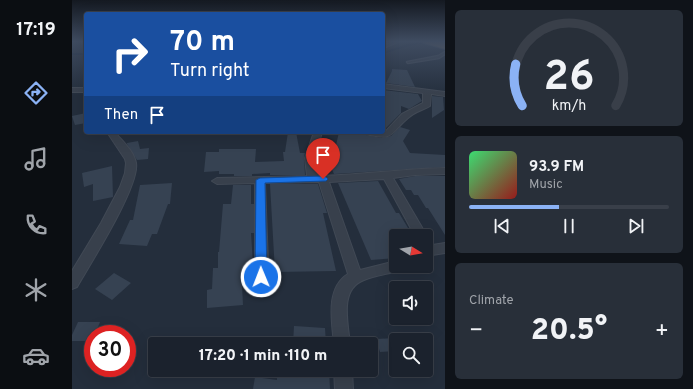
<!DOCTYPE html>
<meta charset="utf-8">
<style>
body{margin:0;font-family:Overpass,sans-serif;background:#282f39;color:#f1f3f6;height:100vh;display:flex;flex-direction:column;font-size:15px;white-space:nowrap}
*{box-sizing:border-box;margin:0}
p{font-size:13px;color:#a0a4aa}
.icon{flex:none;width:22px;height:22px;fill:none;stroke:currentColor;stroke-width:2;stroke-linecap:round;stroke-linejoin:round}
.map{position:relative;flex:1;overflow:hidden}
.sheet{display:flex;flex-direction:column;gap:10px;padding:10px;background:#0f1319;width:248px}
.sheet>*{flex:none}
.hud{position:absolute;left:12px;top:12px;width:301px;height:122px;border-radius:4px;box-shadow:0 4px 16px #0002,0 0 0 1px #393f49;background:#1a4fa0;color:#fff;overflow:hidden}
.needle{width:26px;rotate:101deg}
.tools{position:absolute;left:317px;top:229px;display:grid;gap:8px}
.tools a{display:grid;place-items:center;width:44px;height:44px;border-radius:4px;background:#1b222d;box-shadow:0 4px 16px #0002,0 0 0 1px #393f49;font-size:20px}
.speed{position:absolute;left:12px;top:325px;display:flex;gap:8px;font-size:20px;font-weight:700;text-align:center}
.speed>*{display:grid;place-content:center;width:52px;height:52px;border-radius:50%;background:#1b222d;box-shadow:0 4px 16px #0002,0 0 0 1px #393f49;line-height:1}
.speed .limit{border:6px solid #d22;background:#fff;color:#111}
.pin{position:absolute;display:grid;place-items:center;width:34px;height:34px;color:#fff;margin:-41px -17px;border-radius:50% 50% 50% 0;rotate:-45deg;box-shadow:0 0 4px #0007}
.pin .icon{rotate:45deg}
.me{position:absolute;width:44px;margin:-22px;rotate:359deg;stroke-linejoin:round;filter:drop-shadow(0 0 3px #0008)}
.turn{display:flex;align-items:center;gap:14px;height:84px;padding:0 20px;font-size:18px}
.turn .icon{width:52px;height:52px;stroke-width:2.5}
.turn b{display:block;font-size:28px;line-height:34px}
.then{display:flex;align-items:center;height:38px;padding:0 20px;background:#0003;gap:8px;font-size:15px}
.big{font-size:30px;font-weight:800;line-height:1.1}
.sheet .widget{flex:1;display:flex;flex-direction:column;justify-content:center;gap:6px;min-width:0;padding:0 14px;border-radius:6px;background:#282f39}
.sheet .dial{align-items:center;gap:0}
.dial svg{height:104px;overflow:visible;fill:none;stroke:#393f49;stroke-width:7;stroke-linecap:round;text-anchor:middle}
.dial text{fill:#f1f3f6;stroke:none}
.song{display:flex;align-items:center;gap:12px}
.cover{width:48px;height:48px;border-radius:6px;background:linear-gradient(135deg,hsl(140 70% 55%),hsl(0 70% 35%))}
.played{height:4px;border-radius:2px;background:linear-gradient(90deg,#8bb2f5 45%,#393f49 45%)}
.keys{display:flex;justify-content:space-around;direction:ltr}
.heat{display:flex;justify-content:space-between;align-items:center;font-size:22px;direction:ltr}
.trip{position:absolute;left:76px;top:337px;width:230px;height:40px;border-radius:4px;background:#1b222d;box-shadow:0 4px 16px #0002,0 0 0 1px #393f49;font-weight:800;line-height:40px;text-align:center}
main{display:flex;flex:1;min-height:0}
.tab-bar{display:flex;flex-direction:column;width:72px;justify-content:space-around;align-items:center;background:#0b0e12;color:#a0a4aa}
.tab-bar .icon{width:28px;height:28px}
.tab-bar .on{color:#8bb2f5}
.tab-bar b{font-size:18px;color:#f1f3f6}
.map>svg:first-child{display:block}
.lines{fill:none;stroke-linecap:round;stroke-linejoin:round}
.stream{stroke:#172539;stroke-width:2}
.building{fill:#364252}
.lane-casing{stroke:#414955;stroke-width:2.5}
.street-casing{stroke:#414955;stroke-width:2}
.highway-casing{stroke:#434b57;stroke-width:2}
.lane{fill:#38404c;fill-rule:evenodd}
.street{fill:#38404c;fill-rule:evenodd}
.highway{fill:#726755;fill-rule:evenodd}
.route{fill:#1a73e8;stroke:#114b97}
</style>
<main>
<nav class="tab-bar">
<b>17:19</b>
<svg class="icon on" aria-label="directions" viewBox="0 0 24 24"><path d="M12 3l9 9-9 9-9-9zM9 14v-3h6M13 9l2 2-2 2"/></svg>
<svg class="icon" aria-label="music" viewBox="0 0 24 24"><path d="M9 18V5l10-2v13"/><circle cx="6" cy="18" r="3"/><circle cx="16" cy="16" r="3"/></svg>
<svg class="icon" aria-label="phone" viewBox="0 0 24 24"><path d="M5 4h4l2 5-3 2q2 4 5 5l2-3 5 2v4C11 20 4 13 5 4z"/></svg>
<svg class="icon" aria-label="climate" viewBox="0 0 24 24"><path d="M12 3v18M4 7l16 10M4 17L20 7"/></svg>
<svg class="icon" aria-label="car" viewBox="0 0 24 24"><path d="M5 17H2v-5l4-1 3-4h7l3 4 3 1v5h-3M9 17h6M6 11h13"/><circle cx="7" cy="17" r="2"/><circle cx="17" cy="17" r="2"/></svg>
</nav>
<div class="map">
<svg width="373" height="389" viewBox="0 0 373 389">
<rect width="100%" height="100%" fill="#242e3c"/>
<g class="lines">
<path class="stream" d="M311,53L336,45L354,42
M0,54H14"/>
</g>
<path class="building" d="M320,69L335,70L343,87L314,83L320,71Z
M311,90L346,94L350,101L337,109L329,106V113L312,130H311Z
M360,96L371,97L372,110L360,118Z
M14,113V123L3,125L0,116Z
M328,127L338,130L331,141L338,153L373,155V167L262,174L253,154H258L259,150H263L267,132H292L294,135L310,138L319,136Z
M216,132H224L228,153H233L232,158L233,175H198V173L180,174V176H162V174H147V171L132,172L134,152H147V149H184L183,162L212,161L211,152H213Z
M66,141L68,149L77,148L76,159L65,160L55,144V143Z
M40,166L41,197L21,201V184L12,187L10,173Z
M343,176H373V235L356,208H354L346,195H342L339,190H334L327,179Z
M306,181L324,213H327L339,233H334L336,236H324V258L299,260L266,183Z
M100,183L98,204H96L85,234H80L75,246L47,244L58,220H61L68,185Z
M198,184H246L255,213H251L264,271L203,272Z
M161,185H179V204H182V233H179L181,265H176L177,284L170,285L171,305L135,308V290L140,289L141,268H146V252H147L151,204H159Z
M42,273L59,283L40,300L23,289Z
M6,322H28L23,334H21L20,341H0V335Z
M222,326L253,328L254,344H221Z
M324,338V351L308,352L304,339Z
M238,370H257L258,389H181L183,377L205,380V374L238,377Z"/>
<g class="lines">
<g class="lane-casing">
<path id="lane" d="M324,41H328L311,48V46Z
M373,52V54L367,58L336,63L335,62L366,56Z"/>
</g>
<g class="street-casing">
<path id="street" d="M311,84L373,92V96L359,94L358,106C351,110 342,112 336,118C317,134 323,141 294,134L293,132H313L330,114L351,103V93L311,88Z
M0,88H14V92H0Z
M35,132H43C50,141 62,151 64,163C68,186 18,264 5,287L0,289V271L29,223L48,187L53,173L54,163L53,159Z
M242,132H250L243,158L246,176C288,175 330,169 373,168V174L343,175L321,178L355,236L354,238V236H343L312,179L257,182L288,270L324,261V266H331L329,270C317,274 304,275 292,280C267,289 276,323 278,344H262C260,322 253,288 276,274L247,182L193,183L197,291L195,295L190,297L185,295L183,291V183L145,184L140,181L145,178L235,176L233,158Z
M373,243V253L354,256V246Z
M262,370H280L281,389H263Z"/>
</g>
<g class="highway-casing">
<path id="highway" d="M350,41H367L373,43V49L352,43Z"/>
</g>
<use href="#lane" class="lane"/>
<use href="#street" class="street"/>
<use href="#highway" class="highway"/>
</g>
<linearGradient id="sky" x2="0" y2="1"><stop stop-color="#141921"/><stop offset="0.43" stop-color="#3f4c61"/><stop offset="1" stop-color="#3f4c61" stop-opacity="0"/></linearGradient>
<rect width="373" height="96" fill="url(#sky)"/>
<path class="route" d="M251,176L254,177L256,179L254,181L193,183L195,277L193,280L189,281L185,280L183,277L184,180L188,178Z"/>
</svg>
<div class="tools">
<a><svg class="needle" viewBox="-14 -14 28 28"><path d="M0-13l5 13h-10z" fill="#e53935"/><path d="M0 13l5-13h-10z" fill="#a0a4aa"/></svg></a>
<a><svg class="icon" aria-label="sound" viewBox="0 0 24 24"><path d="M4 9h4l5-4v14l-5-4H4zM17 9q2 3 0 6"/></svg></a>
<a><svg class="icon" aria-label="search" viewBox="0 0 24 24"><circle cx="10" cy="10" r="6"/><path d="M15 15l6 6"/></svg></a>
</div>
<div class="speed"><div class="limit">30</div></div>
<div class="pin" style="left:251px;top:179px;background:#d93025"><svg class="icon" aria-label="arrive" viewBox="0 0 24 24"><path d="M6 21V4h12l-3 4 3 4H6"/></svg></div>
<svg class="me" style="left:189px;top:277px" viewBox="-20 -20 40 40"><circle r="17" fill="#1a73e8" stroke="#fff" stroke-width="3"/><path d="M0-11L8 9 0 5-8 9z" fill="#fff"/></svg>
<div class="trip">17:20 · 1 min · 110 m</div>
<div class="hud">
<div class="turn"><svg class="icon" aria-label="right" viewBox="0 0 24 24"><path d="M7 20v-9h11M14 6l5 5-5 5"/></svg><div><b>70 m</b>Turn right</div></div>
<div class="then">Then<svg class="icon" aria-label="arrive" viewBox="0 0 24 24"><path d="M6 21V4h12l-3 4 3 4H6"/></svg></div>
</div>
</div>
<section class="sheet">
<div class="widget dial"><svg viewBox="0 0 100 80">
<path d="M14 69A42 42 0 1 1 86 69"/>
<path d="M14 69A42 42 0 0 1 9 37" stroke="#8bb2f5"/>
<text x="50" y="56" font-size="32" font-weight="700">26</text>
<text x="50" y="72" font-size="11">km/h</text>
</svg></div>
<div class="widget">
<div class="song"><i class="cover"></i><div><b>93.9 FM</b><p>Music</p></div></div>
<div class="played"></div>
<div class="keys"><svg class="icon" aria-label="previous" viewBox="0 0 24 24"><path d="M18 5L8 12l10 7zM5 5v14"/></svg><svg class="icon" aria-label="pause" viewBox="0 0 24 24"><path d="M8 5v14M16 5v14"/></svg><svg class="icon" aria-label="next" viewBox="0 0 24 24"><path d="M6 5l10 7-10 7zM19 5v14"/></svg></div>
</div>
<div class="widget"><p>Climate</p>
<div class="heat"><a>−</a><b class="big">20.5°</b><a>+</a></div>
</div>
</section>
</main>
